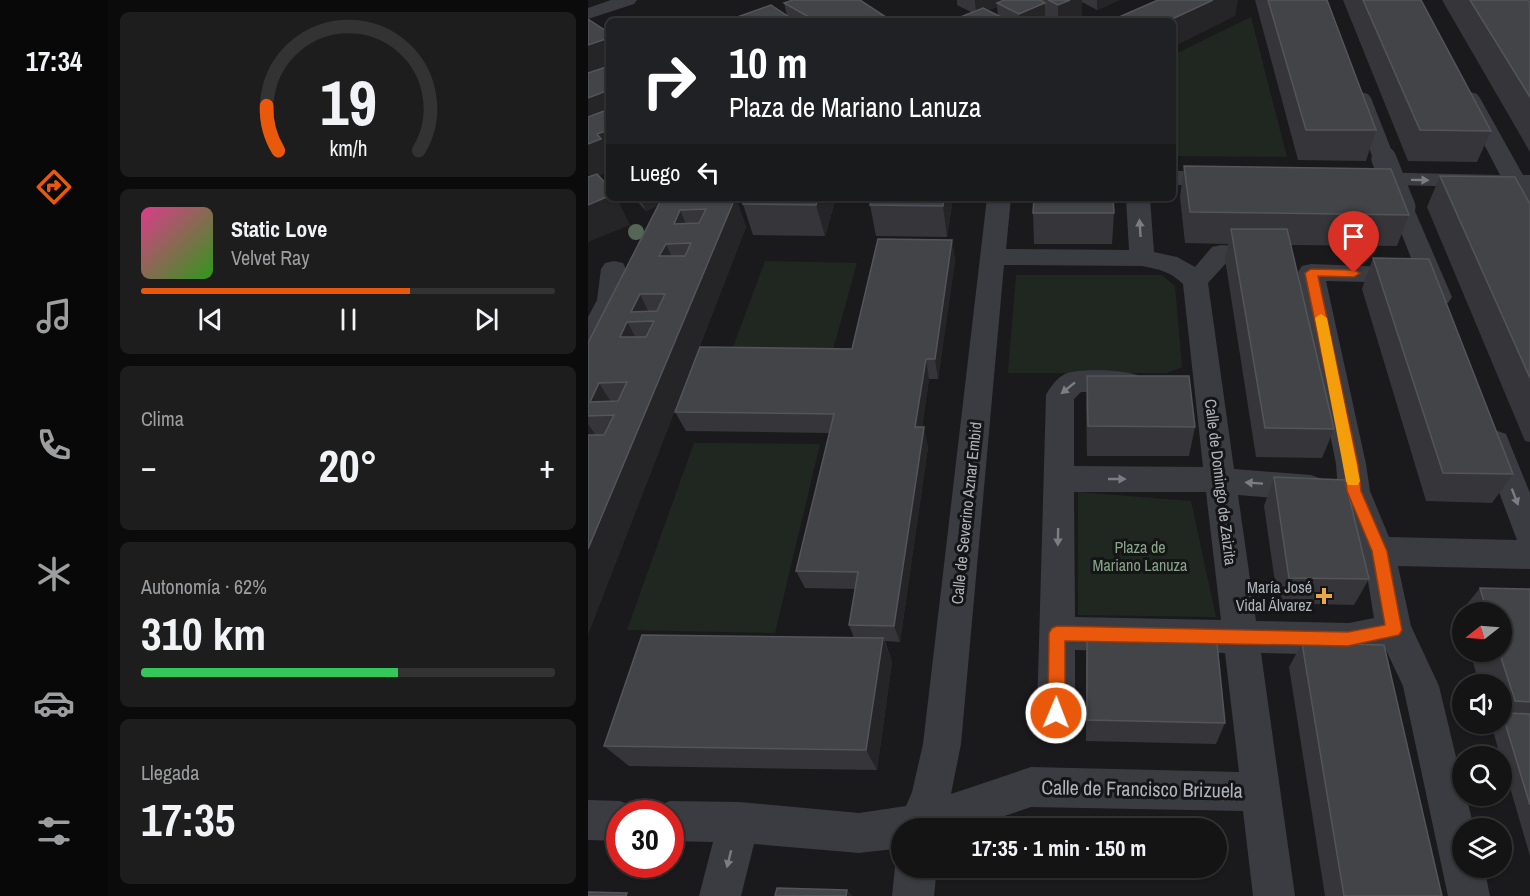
<!DOCTYPE html>
<html lang="es">
<meta charset="utf-8">
<style>
body{margin:0;font-family:"Archivo Narrow",sans-serif;background:#1d1d1e;color:#f1f3f6;height:100vh;display:flex;flex-direction:column;font-size:22px;white-space:nowrap}
*{box-sizing:border-box;margin:0}
p{font-size:20px;color:#9d9ea0}
.icon{flex:none;width:33px;height:33px;fill:none;stroke:currentColor;stroke-width:2;stroke-linecap:round;stroke-linejoin:round}
.map{position:relative;flex:1;overflow:hidden}
.drawer{display:flex;flex-direction:column;gap:12px;padding:12px;background:#0b0b0c;width:480px}
.drawer>*{flex:none}
.guide{position:absolute;left:18px;top:18px;width:570px;height:183px;border-radius:9px;box-shadow:0 2px 4px #0004,0 0 0 2px #333334;background:#202124;color:#fff;overflow:hidden}
.needle{width:39px;rotate:253deg}
.tools{position:absolute;left:864px;top:602px;display:grid;gap:12px}
.tools a{display:grid;place-items:center;width:60px;height:60px;border-radius:50%;background:#141415;box-shadow:0 2px 4px #0004,0 0 0 2px #333334;font-size:30px}
.speed{position:absolute;left:18px;top:800px;display:flex;gap:12px;font-size:30px;font-weight:700;text-align:center}
.speed>*{display:grid;place-content:center;width:78px;height:78px;border-radius:50%;background:#141415;box-shadow:0 2px 4px #0004,0 0 0 2px #333334;line-height:1}
.speed .limit{border:9px solid #d22;background:#fff;color:#111}
.pin{position:absolute;display:grid;place-items:center;width:51px;height:51px;color:#fff;margin:-62px -26px;border-radius:50% 50% 50% 0;rotate:-45deg;box-shadow:0 0 6px #0007}
.pin .icon{rotate:45deg}
.me{position:absolute;width:66px;margin:-33px;rotate:1deg;stroke-linejoin:round;filter:drop-shadow(0 0 4px #0008)}
.turn{display:flex;align-items:center;gap:21px;height:126px;padding:0 24px;font-size:27px}
.turn .icon{width:78px;height:78px;stroke-width:2.5}
.turn b{display:block;font-size:42px;line-height:51px}
.then{display:flex;align-items:center;height:57px;padding:0 24px;background:#0003;gap:12px;font-size:22px}
.big{font-size:45px;font-weight:700;line-height:1.1}
.drawer .widget{flex:1;display:flex;flex-direction:column;justify-content:center;gap:9px;min-width:0;padding:0 21px;border-radius:9px;background:#1d1d1e}
.drawer .dial{align-items:center;gap:0}
.dial svg{height:156px;overflow:visible;fill:none;stroke:#333334;stroke-width:7;stroke-linecap:round;text-anchor:middle}
.dial text{fill:#f1f3f6;stroke:none}
.song{display:flex;align-items:center;gap:18px}
.cover{width:72px;height:72px;border-radius:9px;background:linear-gradient(135deg,hsl(330 70% 55%),hsl(110 70% 35%))}
.played{height:6px;border-radius:3px;background:linear-gradient(90deg,#ea580c 65%,#333334 65%)}
.keys{display:flex;justify-content:space-around;direction:ltr}
.heat{display:flex;justify-content:space-between;align-items:center;font-size:33px;direction:ltr}
.charge{height:9px;border-radius:4px;background:linear-gradient(90deg,#34c759 62%,#333334 0)}
.trip{position:absolute;left:303px;top:818px;width:336px;height:60px;border-radius:30px;background:#141415;box-shadow:0 2px 4px #0004,0 0 0 2px #333334;font-weight:700;line-height:60px;text-align:center}
main{display:flex;flex:1;min-height:0}
.tabs{display:flex;flex-direction:column;width:108px;justify-content:space-around;align-items:center;background:#080808;color:#9d9ea0}
.tabs .icon{width:42px;height:42px}
.tabs .current{color:#ea580c}
.tabs b{font-size:27px;color:#f1f3f6}
.map>svg:first-child{display:block}
.green{fill:#202721}
.lines{fill:none;stroke-linecap:round;stroke-linejoin:round}
.street{fill:#3b3c41;fill-rule:evenodd}
.street-bridge{stroke:#3b3c41;stroke-width:25}
.tree{fill:#556656}
.wall{fill:#36363a;fill-rule:evenodd}
.shaded-wall{fill:#252528}
.building{fill:#434448;stroke:#53555a;stroke-width:1.5;fill-rule:evenodd}
.oneway{fill:#7a7d84}
.route{fill:#ea580c;stroke:#983908;stroke-width:1.5}
.slow{fill:#f59e0b}
.poi-dot{fill:#e8a846;stroke:#151517;stroke-width:2}
.labels{text-anchor:middle;stroke-width:6;stroke-linejoin:round;paint-order:stroke}
.street-label{font-size:16px;fill:#adb2bb;stroke:#151517}
.park-label{font-size:16px;fill:#86a486;stroke:#151517}
.poi-label{font-size:16px;fill:#adb2bb;stroke:#151517;text-anchor:end}
.near-street-label{font-size:20px;fill:#adb2bb;stroke:#151517}
</style>
<main>
<nav class="tabs">
<b>17:34</b>
<svg class="icon current" aria-label="directions" viewBox="0 0 24 24"><path d="M12 3l9 9-9 9-9-9zM9 14v-3h6M13 9l2 2-2 2"/></svg>
<svg class="icon" aria-label="music" viewBox="0 0 24 24"><path d="M9 18V5l10-2v13"/><circle cx="6" cy="18" r="3"/><circle cx="16" cy="16" r="3"/></svg>
<svg class="icon" aria-label="phone" viewBox="0 0 24 24"><path d="M5 4h4l2 5-3 2q2 4 5 5l2-3 5 2v4C11 20 4 13 5 4z"/></svg>
<svg class="icon" aria-label="climate" viewBox="0 0 24 24"><path d="M12 3v18M4 7l16 10M4 17L20 7"/></svg>
<svg class="icon" aria-label="car" viewBox="0 0 24 24"><path d="M5 17H2v-5l4-1 3-4h7l3 4 3 1v5h-3M9 17h6M6 11h13"/><circle cx="7" cy="17" r="2"/><circle cx="17" cy="17" r="2"/></svg>
<svg class="icon" aria-label="filters" viewBox="0 0 24 24"><path d="M4 7h16M4 17h16"/><circle cx="9" cy="7" r="2"/><circle cx="15" cy="17" r="2"/></svg>
</nav>
<section class="drawer">
<div class="widget dial"><svg viewBox="0 0 100 80">
<path d="M14 69A42 42 0 1 1 86 69"/>
<path d="M14 69A42 42 0 0 1 8 46" stroke="#ea580c"/>
<text x="50" y="56" font-size="32" font-weight="700">19</text>
<text x="50" y="72" font-size="11">km/h</text>
</svg></div>
<div class="widget">
<div class="song"><i class="cover"></i><div><b>Static Love</b><p>Velvet Ray</p></div></div>
<div class="played"></div>
<div class="keys"><svg class="icon" aria-label="previous" viewBox="0 0 24 24"><path d="M18 5L8 12l10 7zM5 5v14"/></svg><svg class="icon" aria-label="pause" viewBox="0 0 24 24"><path d="M8 5v14M16 5v14"/></svg><svg class="icon" aria-label="next" viewBox="0 0 24 24"><path d="M6 5l10 7-10 7zM19 5v14"/></svg></div>
</div>
<div class="widget"><p>Clima</p>
<div class="heat"><a>−</a><b class="big">20°</b><a>+</a></div>
</div>
<div class="widget"><p>Autonomía · 62%</p><b class="big">310 km</b><div class="charge"></div></div>
<div class="widget"><p>Llegada</p><b class="big">17:35</b></div>
</section>
<div class="map">
<svg width="942" height="896" viewBox="0 0 942 896">
<rect width="100%" height="100%" fill="#1a1a1c"/>
<path class="green" d="M663,17L699,157L585,156V55Z
M177,261L269,263L243,357L142,355Z
M428,275H574L587,286L594,367L579,373H420Z
M106,443L232,444L187,633L39,630Z
M490,492L603,501L628,617L490,615Z"/>
<g class="lines">
<path class="street" d="M23,0H49L46,4L0,19V8Z
M773,92L780,94L783,98L807,159L804,164L796,166L788,164L785,159L763,98L766,94Z
M882,92L889,94L892,98L935,175H942V216L934,214L919,188L769,184L766,179L769,174L777,172L912,175L872,98L875,94Z
M585,171H636L644,173L647,178L644,183L636,185H585Z
M399,198H423L418,249L541,250L538,198H562L566,252L589,257L607,267L624,247L633,245L686,248L689,254L686,260L677,262L640,261L620,283L646,469L723,475L734,479L739,488L734,497L723,501L650,495L668,621L761,623L786,618L775,551L750,491L748,464L710,272L714,266L723,264L827,268L803,207L807,202L815,200L823,202L864,297L860,303L851,306L842,303L832,280L822,283L738,281L778,464L782,491L801,537L929,540L892,442L896,434L907,430L918,434L942,493V569L810,566L823,626L851,686L874,782V795H878L886,828H874V867H896L902,896H860L815,686L797,648L761,655L673,653L707,896H665L655,811L443,807L381,828H314V848L271,853L166,844L153,896H111L125,842L82,841V813H65L68,807L82,801L151,802L271,813L318,806L324,792L335,744ZM416,265L554,266C571,269 583,272 595,284L615,467L486,466V399L493,392H539L549,389L553,382L549,375C535,370 491,368 477,374C469,378 462,387 458,395L449,713L455,726L468,731L481,726L487,713V650L637,653L651,772L443,767L363,794L373,744ZM486,492H618L633,620L487,617Z
M26,261L35,263C48,284 21,330 10,350L0,353V317L9,300L13,269L17,263Z
M0,800L32,801L46,807L49,813H32V841L0,840Z
M313,852L314,867H349L346,896H304L307,867Z"/>
<path class="street-bridge" d="M796,159L815,207"/>
</g>
<circle class="tree" cx="48" cy="232" r="8"/>
<path class="wall" d="M369,0H413V1L416,0H531L509,10L494,2V18L487,21H365V20L383,12L369,5ZM409,7L410,16L400,10Z
M667,0H739L788,130L778,161L710,160Z
M755,0H833L903,131L889,162L820,161Z
M854,0H940L942,2V152Z
M196,3L301,21H138L199,16Z
M596,166L821,215L809,246L703,245L746,429L734,458L668,457L637,259L640,244L597,243L592,197Z
M852,176L942,204V442L937,441L839,207Z
M46,198H148L158,227L0,634V343L71,205L58,211Z
M157,198H248L237,236L165,235L155,204Z
M284,198H365L359,237L288,236L282,205Z
M445,213H526L524,244H446Z
M364,240L367,260L350,379H341L334,427L340,447L312,642L297,641L304,662L289,770L41,766L16,746L266,638L261,625L267,589L217,588L208,571L241,433L98,431L87,412L264,349Z
M785,258L925,474L904,503L838,501L774,289Z
M499,376L607,427L601,456H499L498,406Z
M686,477L781,579L766,605L690,603L676,506Z
M892,588L942,589V856L914,760V756H912L903,723H914V684H891L882,651H914V612H874V626L871,614Z
M499,641L637,723L628,744L498,741V664Z
M714,643L854,896H737L701,667Z"/>
<path class="shaded-wall" d="M387,0H413V5L409,3V7L388,15Z
M476,0H494V18L487,21H470V5Z
M509,0H531L509,10Z
M625,0H650L647,16L585,47V21H580Z
M457,3V21H431V14Z
M21,38V72L0,79V45Z
M21,90V125L9,134L21,130V172L3,179L0,174V98Z
M21,196V198H29L42,225L0,242V205Z
M52,198H87L58,211Z
M147,198H148L158,227L0,634V549Z
M231,198H248L237,236L228,205Z
M356,198H365L359,237L355,206Z
M92,210L105,241L86,224Z
M364,240L367,260L350,379L347,359Z
M78,244L92,274L71,256Z
M52,294L65,321L43,312Z
M39,322L56,352L32,337Z
M338,359L341,379L331,446L327,427Z
M11,383L30,413L26,415L2,402Z
M0,424L15,445L0,456Z
M336,427L340,447L312,642L306,626Z
M295,638L304,662L289,770L278,750Z
M259,890L265,896H258Z"/>
<path class="building" d="M205,0H272L301,19L296,21H212L221,17L196,3Z
M416,0H452L457,3L431,14L409,3Z
M460,0H482L470,5Z
M570,0H625L580,21H522Z
M680,0H739L788,130H718Z
M775,0H833L903,131L832,130Z
M882,0H940L942,2V97Z
M183,5L207,21H138Z
M395,8L419,20L368,21L365,20Z
M0,19L21,33V38L0,45Z
M21,66V90L0,98V73Z
M21,109V130L9,134L13,139L0,144V117Z
M596,166L803,169L821,215L602,212Z
M9,174L21,187V196L0,205V177Z
M852,176L927,177L942,204V378Z
M74,198H147L0,549V435H16L26,415L0,416V343ZM118,209L111,223L86,224L92,210ZM103,243L97,256H71L78,244ZM52,294H77L69,311L43,312ZM66,321L58,337H32L39,322ZM39,382L30,401L2,402L11,383Z
M157,198H231L228,205L155,204Z
M284,198H356L355,206L282,205Z
M446,198H525L526,213H445Z
M643,229H699L746,429L677,428Z
M290,239L364,240L347,359H338L327,427H336L306,626L261,625L270,572L208,571L246,414L87,412L112,347L264,349Z
M785,258L841,259L925,474L855,473Z
M499,376H601L607,427L500,426Z
M686,477L757,480L781,579L701,578Z
M892,588L942,589V702L927,701L911,651H914V612H899Z
M54,635L295,638L278,750L16,746Z
M499,641L629,643L637,723L499,720Z
M714,643L796,645L854,896H756Z
M914,713L942,714V805Z
M189,888L259,890L258,896H187Z
M0,892L39,893L38,896H0Z"/>
<defs><path id="oneway-solid" d="M-6-.8H1V-3.2L6.5 0L1 3.2V.8H-6Z" transform="scale(1.5)"/></defs>
<g class="oneway">
<use href="#oneway-solid" transform="translate(832 180) rotate(1)"/>
<use href="#oneway-solid" transform="translate(552 228) rotate(-94)"/>
<use href="#oneway-solid" transform="translate(480 388) rotate(141)"/>
<use href="#oneway-solid" transform="translate(529 479)"/>
<use href="#oneway-solid" transform="translate(666 483) rotate(-176)"/>
<use href="#oneway-solid" transform="translate(927 497) rotate(69)"/>
<use href="#oneway-solid" transform="translate(470 537) rotate(91)"/>
<use href="#oneway-solid" transform="translate(141 859) rotate(104)"/>
</g>
<path class="route" d="M723,269L766,270L772,273L766,277L730,276L770,464L773,491L799,551L814,630L811,635L760,646L477,641V713L474,719L468,721L462,719L460,713L461,633L464,628L469,626L760,632L797,625L784,551L759,491L756,464L717,273Z"/>
<path class="slow" d="M733,314L739,318L772,481L770,485H760L758,481L727,318Z"/>
<path class="poi-dot" d="M733 587h6v6h6v6h-6v6h-6v-6h-6v-6h6z"/>
<g class="labels">
<g class="street-label">
<text transform="translate(633 482) rotate(83)" y="6">Calle de Domingo de Zaizita</text>
<text transform="translate(378 513) rotate(-84)" y="6">Calle de Severino Aznar Embid</text>
</g>
<g class="park-label">
<text x="552" y="553">Plaza de<tspan x="552" dy="18">Mariano Lanuza</tspan></text>
</g>
<g class="poi-label">
<text x="724" y="593">María José<tspan x="724" dy="18">Vidal Álvarez</tspan></text>
</g>
<g class="near-street-label">
<text transform="translate(554 789) rotate(1)" y="7">Calle de Francisco Brizuela</text>
</g>
</g>
</svg>
<div class="tools">
<a><svg class="needle" viewBox="-14 -14 28 28"><path d="M0-13l5 13h-10z" fill="#e53935"/><path d="M0 13l5-13h-10z" fill="#9d9ea0"/></svg></a>
<a><svg class="icon" aria-label="sound" viewBox="0 0 24 24"><path d="M4 9h4l5-4v14l-5-4H4zM17 9q2 3 0 6"/></svg></a>
<a><svg class="icon" aria-label="search" viewBox="0 0 24 24"><circle cx="10" cy="10" r="6"/><path d="M15 15l6 6"/></svg></a>
<a><svg class="icon" aria-label="layers" viewBox="0 0 24 24"><path d="M12 4l9 5-9 5-9-5zM3 14l9 5 9-5"/></svg></a>
</div>
<div class="speed"><div class="limit">30</div></div>
<div class="pin" style="left:766px;top:273px;background:#d93025"><svg class="icon" aria-label="arrive" viewBox="0 0 24 24"><path d="M6 21V4h12l-3 4 3 4H6"/></svg></div>
<svg class="me" style="left:468px;top:713px" viewBox="-20 -20 40 40"><circle r="17" fill="#ea580c" stroke="#fff" stroke-width="3"/><path d="M0-11L8 9 0 5-8 9z" fill="#fff"/></svg>
<div class="trip">17:35 · 1 min · 150 m</div>
<div class="guide">
<div class="turn"><svg class="icon" aria-label="right" viewBox="0 0 24 24"><path d="M7 20v-9h11M14 6l5 5-5 5"/></svg><div><b>10 m</b>Plaza de Mariano Lanuza</div></div>
<div class="then">Luego<svg class="icon" aria-label="left" viewBox="0 0 24 24"><path d="M17 20v-9H6M10 6l-5 5 5 5"/></svg></div>
</div>
</div>
</main>
